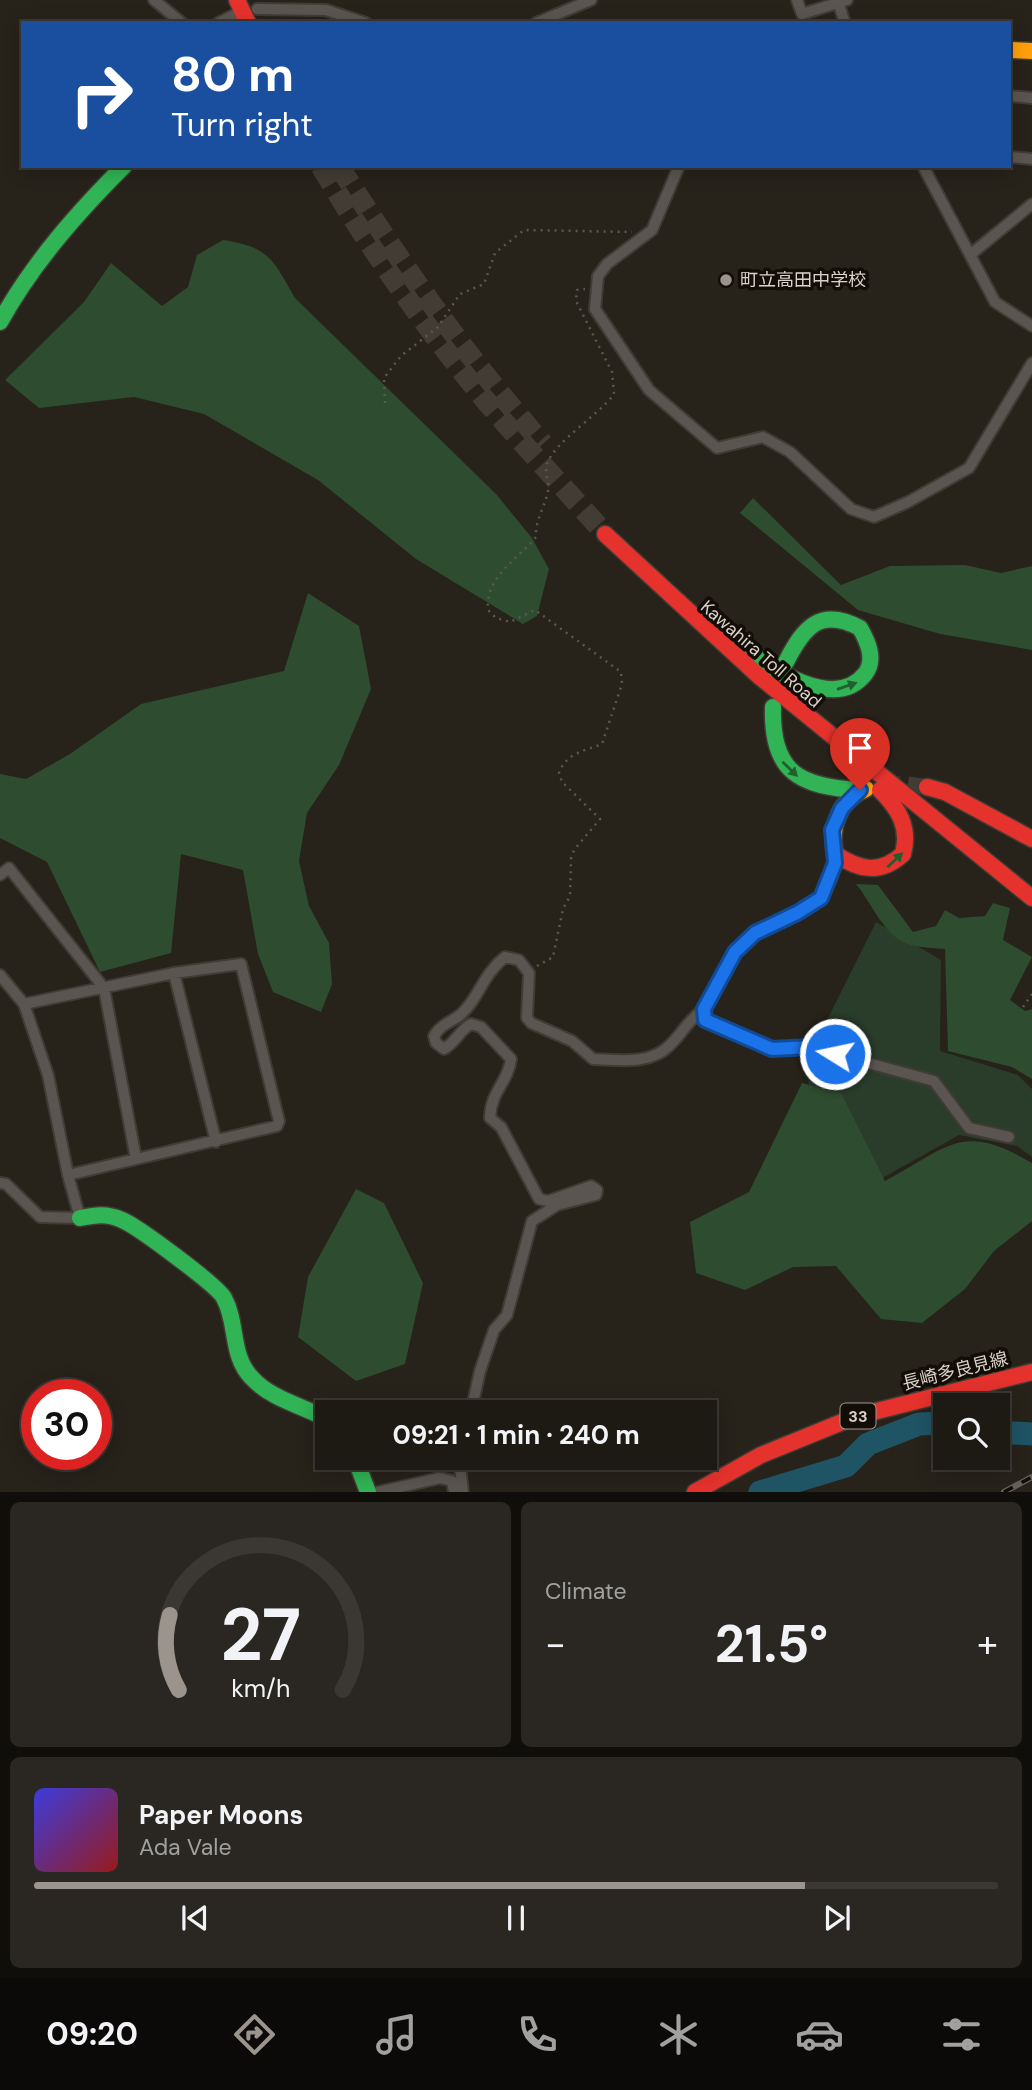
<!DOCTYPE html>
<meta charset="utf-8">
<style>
body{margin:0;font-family:"DM Sans","Noto Sans JP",sans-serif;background:#2a2722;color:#f1f3f6;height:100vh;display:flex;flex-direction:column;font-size:26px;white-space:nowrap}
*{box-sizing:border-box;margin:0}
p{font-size:23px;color:#a0a1a0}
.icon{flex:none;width:38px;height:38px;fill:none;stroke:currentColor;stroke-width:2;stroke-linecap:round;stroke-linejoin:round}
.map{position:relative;height:1492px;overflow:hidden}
.sheet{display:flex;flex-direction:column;gap:10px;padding:10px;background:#100e0b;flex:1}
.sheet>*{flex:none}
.hud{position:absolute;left:21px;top:21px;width:990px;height:147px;border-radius:0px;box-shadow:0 4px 18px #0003,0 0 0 2px #3b3834;background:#1a4fa0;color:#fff;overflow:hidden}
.tools{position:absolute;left:933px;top:1393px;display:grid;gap:14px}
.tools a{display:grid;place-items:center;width:77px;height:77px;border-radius:0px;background:#1d1a14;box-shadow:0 4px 18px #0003,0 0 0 2px #3b3834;font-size:35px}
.speed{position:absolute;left:21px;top:1379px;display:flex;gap:14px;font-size:35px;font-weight:700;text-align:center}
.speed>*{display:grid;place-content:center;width:91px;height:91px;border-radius:50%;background:#1d1a14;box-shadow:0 4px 18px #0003,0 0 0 2px #3b3834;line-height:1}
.speed .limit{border:10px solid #d22;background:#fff;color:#111}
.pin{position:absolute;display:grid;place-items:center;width:60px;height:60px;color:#fff;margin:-72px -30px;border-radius:50% 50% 50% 0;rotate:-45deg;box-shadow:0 0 7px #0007}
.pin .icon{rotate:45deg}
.me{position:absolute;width:77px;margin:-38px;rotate:280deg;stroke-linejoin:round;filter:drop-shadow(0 0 5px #0008)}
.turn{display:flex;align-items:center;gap:24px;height:147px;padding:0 35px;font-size:32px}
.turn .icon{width:91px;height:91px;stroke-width:2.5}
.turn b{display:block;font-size:49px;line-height:60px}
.big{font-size:52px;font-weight:700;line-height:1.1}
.sheet .tile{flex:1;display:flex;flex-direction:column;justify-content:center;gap:10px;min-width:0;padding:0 24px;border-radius:10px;background:#2a2722}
.sheet .dial{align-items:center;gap:0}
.dial svg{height:182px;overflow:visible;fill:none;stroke:#3b3834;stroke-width:7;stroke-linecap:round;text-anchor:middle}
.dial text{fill:#f1f3f6;stroke:none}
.song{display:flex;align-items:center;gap:21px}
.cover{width:84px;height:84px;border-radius:10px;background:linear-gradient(135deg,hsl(240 70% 55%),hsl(0 70% 35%))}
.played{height:7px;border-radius:4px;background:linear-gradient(90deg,#9b948c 80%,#3b3834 80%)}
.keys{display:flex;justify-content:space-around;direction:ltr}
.heat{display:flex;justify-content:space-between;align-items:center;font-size:38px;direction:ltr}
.sheet .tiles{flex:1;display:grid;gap:10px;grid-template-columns:1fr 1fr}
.tile:last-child{grid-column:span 2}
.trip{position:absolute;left:315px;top:1400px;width:402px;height:70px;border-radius:0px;background:#1d1a14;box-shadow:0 4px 18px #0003,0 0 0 2px #3b3834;font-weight:700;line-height:70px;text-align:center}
.tab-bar{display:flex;height:112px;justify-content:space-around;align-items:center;background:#0c0a08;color:#a0a1a0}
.tab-bar .icon{width:49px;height:49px}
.tab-bar .selected{color:#9b948c}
.tab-bar b{font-size:32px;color:#f1f3f6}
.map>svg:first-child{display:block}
.green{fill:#2a3d2b}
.forest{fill:#2e4c30}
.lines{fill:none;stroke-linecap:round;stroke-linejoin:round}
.river{stroke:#1f5465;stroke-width:23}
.secondary-tunnel{stroke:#423c34;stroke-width:16;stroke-dasharray:16 8;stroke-linecap:butt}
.highway-tunnel{stroke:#423c34;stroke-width:21;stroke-dasharray:21 10;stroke-linecap:butt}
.street-casing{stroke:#403c35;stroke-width:14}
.fast-casing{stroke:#403c35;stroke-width:19}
.slow-casing{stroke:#403c35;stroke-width:19}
.jam-casing{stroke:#403c35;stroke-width:19}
.path{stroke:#5b5852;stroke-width:2.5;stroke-dasharray:2 5;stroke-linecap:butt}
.street{stroke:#5a5550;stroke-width:10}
.fast{stroke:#30b455;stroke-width:16}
.slow{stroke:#ff9f0a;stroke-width:16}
.jam{stroke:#e5322d;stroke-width:16}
.rail-casing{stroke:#65615b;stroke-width:6}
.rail{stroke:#120d07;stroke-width:3.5;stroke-dasharray:10;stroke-linecap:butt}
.oneway{fill:#21602e}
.route-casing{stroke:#114b97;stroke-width:18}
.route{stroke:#1a73e8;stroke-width:12}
.poi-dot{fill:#9b948c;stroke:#120d07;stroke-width:2.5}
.labels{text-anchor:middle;stroke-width:7;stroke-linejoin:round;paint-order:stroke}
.shield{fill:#120d07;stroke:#9d978f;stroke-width:2}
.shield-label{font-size:16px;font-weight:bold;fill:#d9d2c9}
.poi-label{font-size:18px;fill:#d9d2c9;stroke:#120d07;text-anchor:start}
.street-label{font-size:18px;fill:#d9d2c9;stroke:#120d07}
</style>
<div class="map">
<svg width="1032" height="1492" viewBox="0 0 1032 1492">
<rect width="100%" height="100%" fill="#27221a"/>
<path class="green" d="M876,922L941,960L940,1051L1018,1075L1032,1089V1157L1017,1146L959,1135L877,1181L810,1093L806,1062Z"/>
<path class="forest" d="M223,240C270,247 273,260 295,298L496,494L532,538L549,569L537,616L523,624L416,559L318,480L204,414L134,397L39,408L5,380L84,302L111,263L162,306L188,287L197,255Z
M753,498L841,585L890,566L965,565L1001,573L1032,566V650L940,634L858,610L740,513Z
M308,593L359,626L371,689L339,765L307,813L299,861L309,906L329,943L332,984L321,1012L273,992L258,954L243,870L181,854L171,953L100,972L47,862L0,838V774L26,779L70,754L141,704L284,671Z
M856,884L878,885L913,932L936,926L945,910L959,918L985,916L993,903L1010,908L1003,940L1032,957L1010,1000L1025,1011L1032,1009V1079L1012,1067L948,1051L945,949C934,948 922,948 911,945C885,939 872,903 856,884Z
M802,1083L841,1093L885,1181C949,1147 961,1121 1032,1163V1221L994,1251L965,1289L922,1323L881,1319L836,1266L793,1267L745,1290L696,1273L690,1222L749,1192Z
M356,1189L384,1203L423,1283L405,1364L356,1381L298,1337L308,1277Z"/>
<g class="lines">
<path class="river" d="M998,1432L1032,1434
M760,1492L846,1466L868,1444L919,1424L945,1423"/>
<path class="secondary-tunnel" d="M884,785L905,784L927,787"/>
<path class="highway-tunnel" d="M321,166C367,244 420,320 477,390C518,440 563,486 605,534
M339,166C400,263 467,358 543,444"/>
<g class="street-casing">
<path id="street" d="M154,0L182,23
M797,0L802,14L847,0
M838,2L845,23
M257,9L326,10L366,23
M218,23L238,13
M536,23L591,0
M1010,96L1032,98
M1010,157L1032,159
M679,166L652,230L607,264L598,276L595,309L649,390L717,448L763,437L790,452L851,509L874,517L908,502L969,468L1032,363
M923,166L995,302L1032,326
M970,255L1032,204
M835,854C836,908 790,910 756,933C737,945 727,966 717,985C710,998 703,1006 705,1020L772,1049L810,1047L934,1081L969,1128L1009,1137
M0,875L9,868L104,988L136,1159
M174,973L216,1142
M0,975L24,1004L48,1075L68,1175L80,1218L40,1217L6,1184L0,1183
M24,1004L174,973L241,964L279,1121L277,1126L68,1175
M471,1412L480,1371L494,1330L507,1315L532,1221L557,1205L596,1195L597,1190L591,1186L548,1201L539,1199L501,1127L490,1118C491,1090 508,1083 511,1059L481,1027L471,1024C459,1031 456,1042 444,1049L436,1043L434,1036C441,1024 450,1023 460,1015C479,999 482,975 505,957L519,960L529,973L527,1018L531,1023L572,1041L593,1059C618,1060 650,1065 669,1046C683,1033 686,1022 704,1009
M459,1458L463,1492
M378,1492L440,1478L452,1481L454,1492"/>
</g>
<g class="fast-casing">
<path id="fast" d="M0,322C33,263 76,214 124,166
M729,639C760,660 832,716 865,674C876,660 868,642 860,628C820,607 804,627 786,662
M773,707C771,772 799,787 860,790
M80,1218C95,1215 107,1213 122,1220C137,1226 218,1286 224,1298C238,1323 230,1356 252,1378C271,1399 303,1406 327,1419
M355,1458L368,1492"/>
</g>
<g class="slow-casing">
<path id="slow" d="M1010,50L1032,51
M835,854C830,827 839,799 866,789"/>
</g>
<g class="jam-casing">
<path id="jam" d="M237,0L248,23
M605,534L760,677L1032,898
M927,787L945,792L1032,839
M835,854C859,870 880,875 903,854C910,827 899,809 880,790
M695,1492L761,1455L857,1416L1032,1372"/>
</g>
<path class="path" d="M385,403L384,378L401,356L438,327L460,294L484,284L495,253L524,230L632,232
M537,966L553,957L563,909L570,896L571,859L574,850L600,819L562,782L559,773C566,753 584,751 602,744L622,684L621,672L535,610L510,622L496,618L488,610C485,577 516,561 536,537C535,520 545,507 548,491C550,482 544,474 547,464C555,441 598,416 614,394L612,372L576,301L577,290L585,289
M1023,1007L1032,994"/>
<use href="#street" class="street"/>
<use href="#fast" class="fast"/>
<use href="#slow" class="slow"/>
<use href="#jam" class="jam"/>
<g class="rail-casing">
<path id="rail" d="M1004,1492L1032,1477"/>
</g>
<use href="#rail" class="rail"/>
</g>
<defs><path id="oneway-solid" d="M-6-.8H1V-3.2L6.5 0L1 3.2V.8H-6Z" transform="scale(1.75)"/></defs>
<g class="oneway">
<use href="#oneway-solid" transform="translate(847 686) rotate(-19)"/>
<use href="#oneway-solid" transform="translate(790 769) rotate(44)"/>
<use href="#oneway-solid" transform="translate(895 860) rotate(-43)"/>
</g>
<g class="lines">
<g class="route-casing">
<path id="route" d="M835,1054L810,1047L772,1049L705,1020L704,1009L735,952L755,933L797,913L821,898L835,863L832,830L842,808L860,790"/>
</g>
<use href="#route" class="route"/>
</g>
<circle class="poi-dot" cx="726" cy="280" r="7"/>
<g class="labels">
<rect class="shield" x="840.5" y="1403.5" width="35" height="25" rx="5"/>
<g class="shield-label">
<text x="858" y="1422">33</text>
</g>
<g class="poi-label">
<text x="740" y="286">町立高田中学校</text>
</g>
<g class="street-label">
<text transform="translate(761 654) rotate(41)" y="6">Kawahira Toll Road</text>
<text transform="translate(955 1371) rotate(-14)" y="6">長崎多良見線</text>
</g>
</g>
</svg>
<div class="tools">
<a><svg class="icon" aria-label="search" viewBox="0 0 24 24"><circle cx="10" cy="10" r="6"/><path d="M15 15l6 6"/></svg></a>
</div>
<div class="speed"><div class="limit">30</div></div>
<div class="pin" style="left:860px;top:790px;background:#d93025"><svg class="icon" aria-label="arrive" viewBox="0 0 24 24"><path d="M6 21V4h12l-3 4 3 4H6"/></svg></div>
<svg class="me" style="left:835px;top:1054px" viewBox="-20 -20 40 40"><circle r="17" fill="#1a73e8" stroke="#fff" stroke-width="3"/><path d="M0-11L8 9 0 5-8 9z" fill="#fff"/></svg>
<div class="trip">09:21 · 1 min · 240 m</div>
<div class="hud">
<div class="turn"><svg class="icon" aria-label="right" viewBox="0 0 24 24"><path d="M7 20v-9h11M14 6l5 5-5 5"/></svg><div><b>80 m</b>Turn right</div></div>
</div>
</div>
<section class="sheet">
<div class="tiles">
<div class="tile dial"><svg viewBox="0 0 100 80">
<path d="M14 69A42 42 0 1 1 86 69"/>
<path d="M14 69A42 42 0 0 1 10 36" stroke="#9b948c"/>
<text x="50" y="56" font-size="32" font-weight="700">27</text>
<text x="50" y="72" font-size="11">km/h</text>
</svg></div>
<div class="tile"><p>Climate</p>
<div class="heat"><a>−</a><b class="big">21.5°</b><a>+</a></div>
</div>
<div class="tile">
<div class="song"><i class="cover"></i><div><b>Paper Moons</b><p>Ada Vale</p></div></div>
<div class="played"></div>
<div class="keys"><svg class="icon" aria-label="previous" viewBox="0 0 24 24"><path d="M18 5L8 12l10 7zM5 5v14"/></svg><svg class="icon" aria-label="pause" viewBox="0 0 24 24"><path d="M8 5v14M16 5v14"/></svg><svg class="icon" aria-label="next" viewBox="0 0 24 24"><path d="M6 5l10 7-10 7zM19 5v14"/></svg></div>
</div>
</div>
</section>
<nav class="tab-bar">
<b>09:20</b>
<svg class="icon selected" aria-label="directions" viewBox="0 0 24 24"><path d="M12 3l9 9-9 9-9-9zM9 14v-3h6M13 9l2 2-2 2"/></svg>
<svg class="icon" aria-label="music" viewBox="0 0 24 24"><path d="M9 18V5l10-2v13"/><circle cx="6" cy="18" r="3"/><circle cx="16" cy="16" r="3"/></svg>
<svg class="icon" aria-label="phone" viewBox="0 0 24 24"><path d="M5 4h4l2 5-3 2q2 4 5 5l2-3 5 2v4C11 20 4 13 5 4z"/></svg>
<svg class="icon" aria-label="climate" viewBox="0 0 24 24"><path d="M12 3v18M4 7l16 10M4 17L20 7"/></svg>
<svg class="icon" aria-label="car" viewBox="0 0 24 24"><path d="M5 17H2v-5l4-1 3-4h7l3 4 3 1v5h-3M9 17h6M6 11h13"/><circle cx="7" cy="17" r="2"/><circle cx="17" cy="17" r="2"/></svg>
<svg class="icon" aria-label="filters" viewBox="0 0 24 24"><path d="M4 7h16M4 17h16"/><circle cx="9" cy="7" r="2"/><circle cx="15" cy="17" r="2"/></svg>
</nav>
